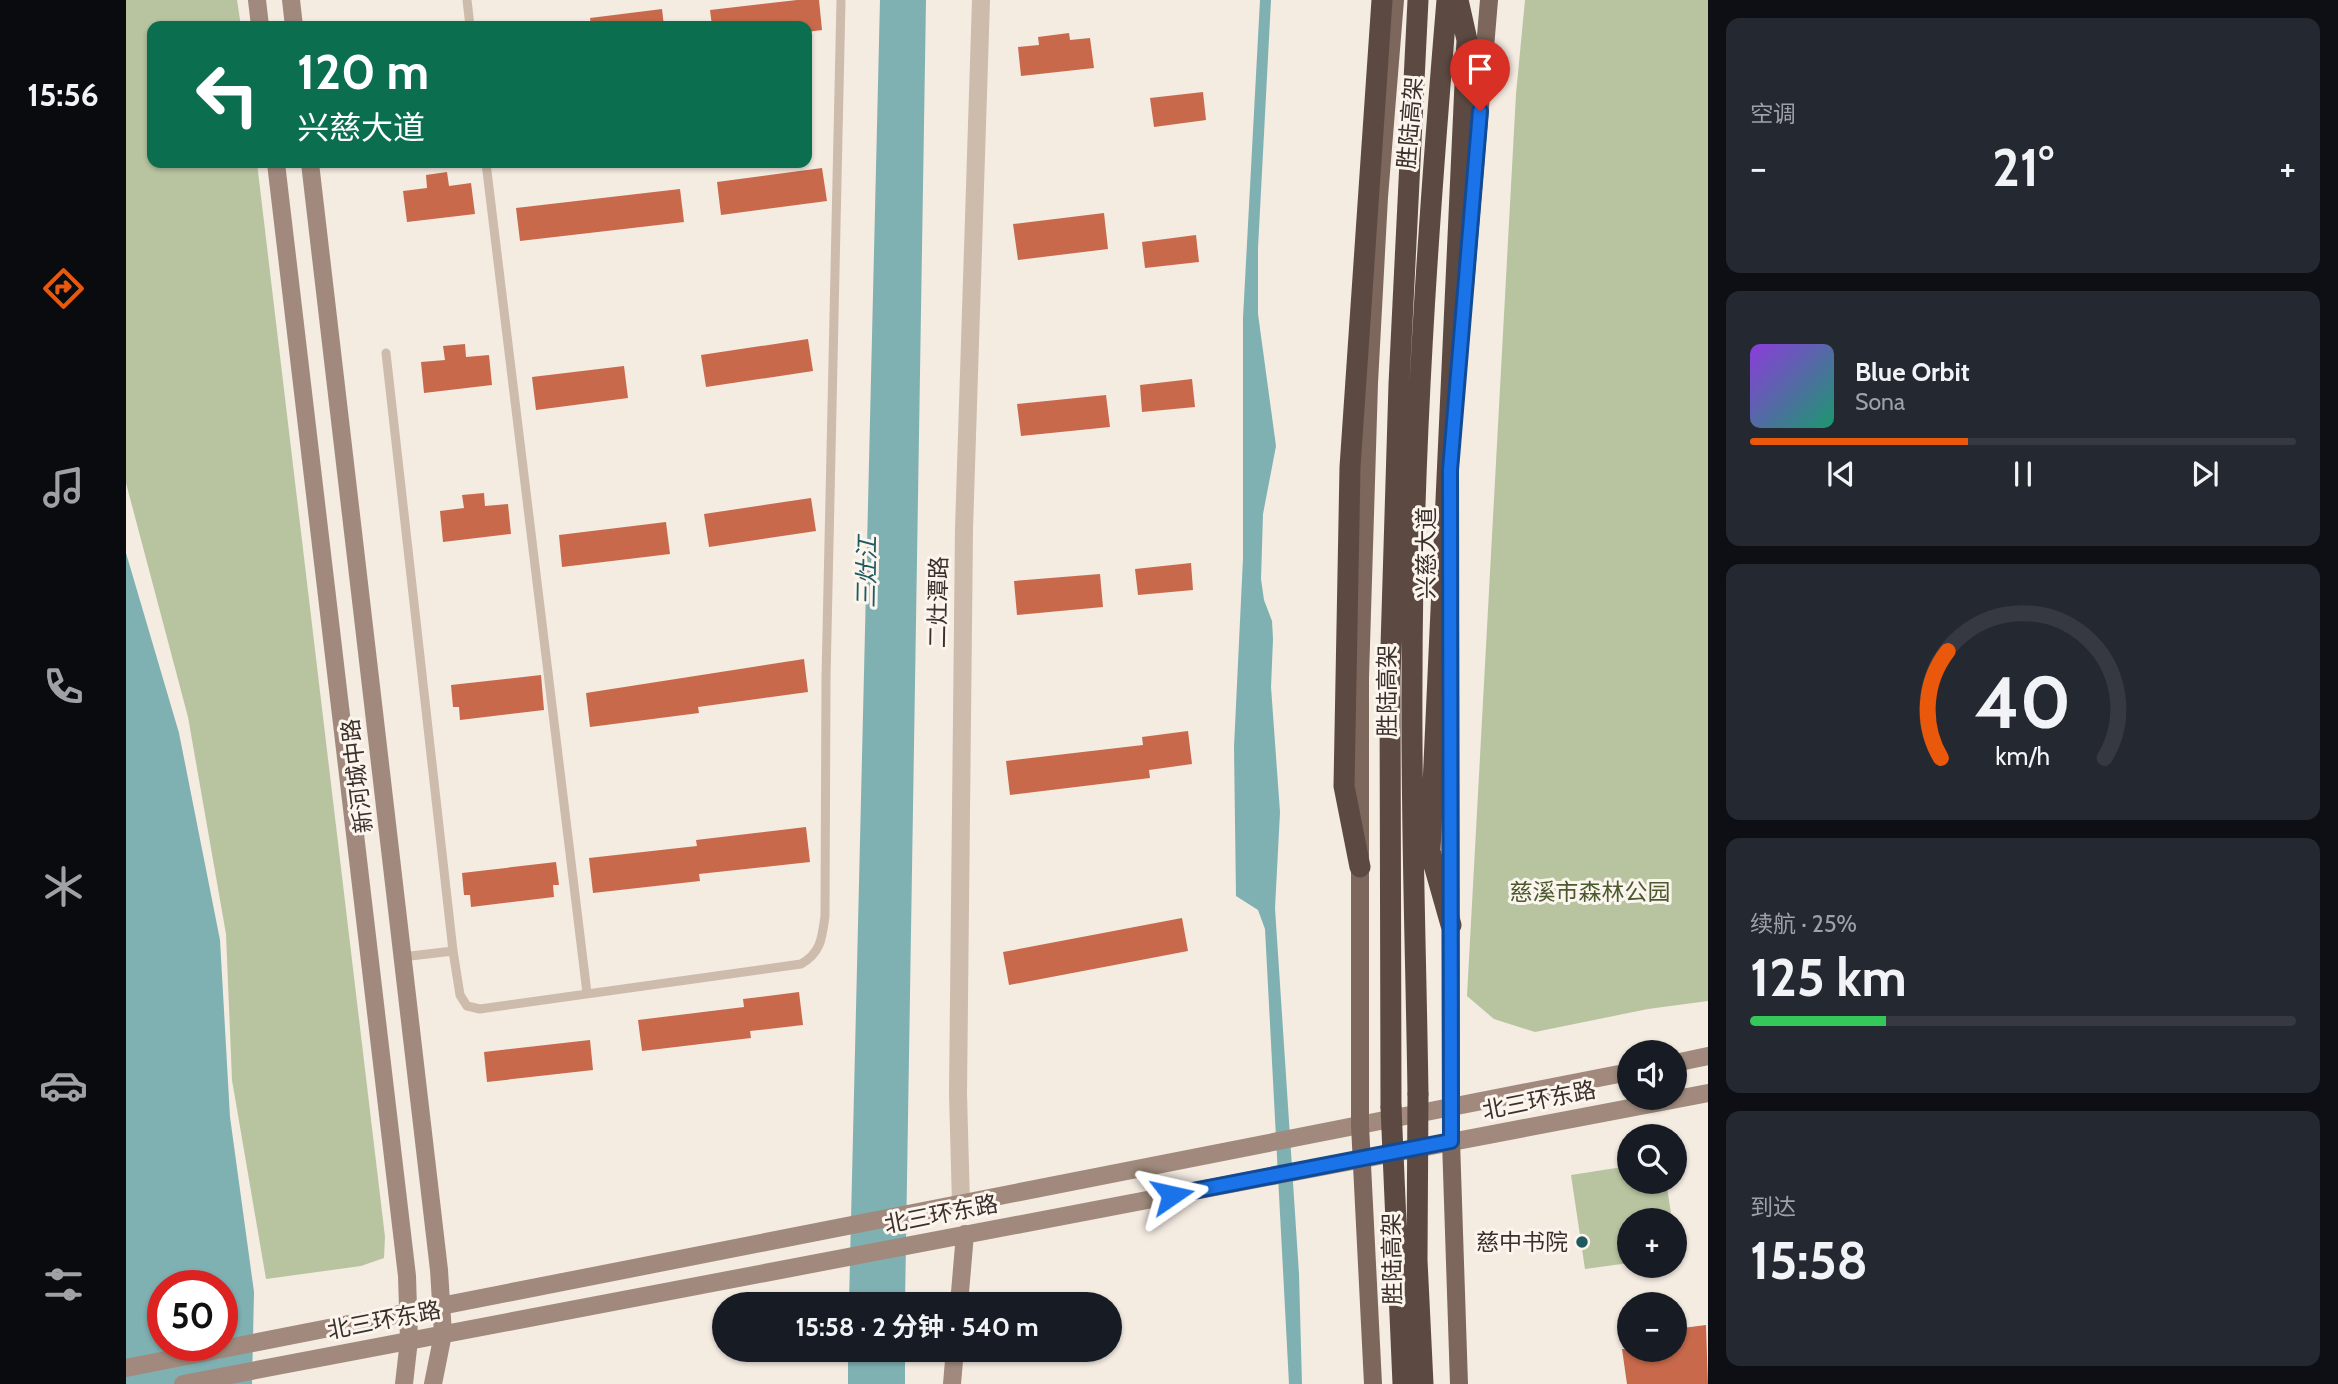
<!DOCTYPE html>
<html lang="zh">
<meta charset="utf-8">
<style>
body{margin:0;font-family:Cabin,"Noto Sans SC",sans-serif;background:#242831;color:#f1f3f6;height:100vh;display:flex;flex-direction:column;font-size:26px;white-space:nowrap}
*{box-sizing:border-box;margin:0}
p{font-size:23px;color:#9ea1a6}
.icon{flex:none;width:38px;height:38px;fill:none;stroke:currentColor;stroke-width:2;stroke-linecap:round;stroke-linejoin:round}
.map{position:relative;flex:1;overflow:hidden}
.sheet{display:flex;flex-direction:column;gap:18px;padding:18px;background:#0d0f14;width:630px}
.sheet>*{flex:none}
.top-card{position:absolute;left:21px;top:21px;width:665px;height:147px;border-radius:14px;box-shadow:0 2px 5px #0004;background:#0b6e4f;color:#fff;overflow:hidden}
.fabs{position:absolute;left:1491px;top:1040px;display:grid;gap:14px}
.fabs a{display:grid;place-items:center;width:70px;height:70px;border-radius:50%;background:#171b24;box-shadow:0 2px 5px #0004;font-size:35px}
.speed{position:absolute;left:21px;top:1270px;display:flex;gap:14px;font-size:35px;font-weight:700;text-align:center}
.speed>*{display:grid;place-content:center;width:91px;height:91px;border-radius:50%;background:#171b24;box-shadow:0 2px 5px #0004;line-height:1}
.speed .limit{border:10px solid #d22;background:#fff;color:#111}
.pin{position:absolute;display:grid;place-items:center;width:60px;height:60px;color:#fff;margin:-72px -30px;border-radius:50% 50% 50% 0;rotate:-45deg;box-shadow:0 0 7px #0007}
.pin .icon{rotate:45deg}
.me{position:absolute;width:77px;margin:-38px;rotate:79deg;stroke-linejoin:round;filter:drop-shadow(0 0 5px #0008)}
.turn{display:flex;align-items:center;gap:24px;height:147px;padding:0 35px;font-size:32px}
.turn .icon{width:91px;height:91px;stroke-width:2.5}
.turn b{display:block;font-size:49px;line-height:60px}
.big{font-size:52px;font-weight:700;line-height:1.1}
.sheet .card{flex:1;display:flex;flex-direction:column;justify-content:center;gap:10px;min-width:0;padding:0 24px;border-radius:14px;background:#242831}
.sheet .dial{align-items:center;gap:0}
.dial svg{height:182px;overflow:visible;fill:none;stroke:#363941;stroke-width:7;stroke-linecap:round;text-anchor:middle}
.dial text{fill:#f1f3f6;stroke:none}
.song{display:flex;align-items:center;gap:21px}
.cover{width:84px;height:84px;border-radius:10px;background:linear-gradient(135deg,hsl(270 70% 55%),hsl(160 70% 35%))}
.played{height:7px;border-radius:4px;background:linear-gradient(90deg,#ea580c 40%,#363941 40%)}
.keys{display:flex;justify-content:space-around;direction:ltr}
.heat{display:flex;justify-content:space-between;align-items:center;font-size:38px;direction:ltr}
.charge{height:10px;border-radius:5px;background:linear-gradient(90deg,#34c759 25%,#363941 0)}
.trip{position:absolute;left:586px;top:1292px;width:410px;height:70px;border-radius:35px;background:#171b24;box-shadow:0 2px 5px #0004;font-weight:700;line-height:70px;text-align:center}
main{display:flex;flex:1;min-height:0}
.dock{display:flex;flex-direction:column;width:126px;justify-content:space-around;align-items:center;background:#090b0e;color:#9ea1a6}
.dock .icon{width:49px;height:49px}
.dock .on{color:#ea580c}
.dock b{font-size:32px;color:#f1f3f6}
.map>svg:first-child{display:block}
.green{fill:#b8c4a0}
.water{fill:#7fb0b2;fill-rule:evenodd}
.building{fill:#c8694b}
.lines{fill:none;stroke-linecap:round;stroke-linejoin:round}
.lane{stroke:#cdbbac;stroke-width:9}
.street{stroke:#cdbbac;stroke-width:18}
.secondary{stroke:#a18a7d;stroke-width:18}
.primary{stroke:#7d675c;stroke-width:18}
.highway{stroke:#5c4a42;stroke-width:21}
.highway-bridge{stroke:#5c4a42;stroke-width:21}
.route-casing{stroke:#114b97;stroke-width:18}
.route{stroke:#1a73e8;stroke-width:12}
.poi-dot{fill:#1f5a5e;stroke:#fbf5ee;stroke-width:2.5}
.labels{text-anchor:middle;stroke-width:6;stroke-linejoin:round;paint-order:stroke}
.street-label{font-size:23px;fill:#3b302b;stroke:#fbf5ee}
.park-label{font-size:23px;fill:#4a5a2e;stroke:#fbf5ee}
.poi-label{font-size:23px;fill:#3b302b;stroke:#fbf5ee;text-anchor:end}
.water-label{font-size:24px;font-style:italic;fill:#1f5a5e;stroke:#fbf5ee}
</style>
<main>
<nav class="dock">
<b>15:56</b>
<svg class="icon on" aria-label="directions" viewBox="0 0 24 24"><path d="M12 3l9 9-9 9-9-9zM9 14v-3h6M13 9l2 2-2 2"/></svg>
<svg class="icon" aria-label="music" viewBox="0 0 24 24"><path d="M9 18V5l10-2v13"/><circle cx="6" cy="18" r="3"/><circle cx="16" cy="16" r="3"/></svg>
<svg class="icon" aria-label="phone" viewBox="0 0 24 24"><path d="M5 4h4l2 5-3 2q2 4 5 5l2-3 5 2v4C11 20 4 13 5 4z"/></svg>
<svg class="icon" aria-label="climate" viewBox="0 0 24 24"><path d="M12 3v18M4 7l16 10M4 17L20 7"/></svg>
<svg class="icon" aria-label="car" viewBox="0 0 24 24"><path d="M5 17H2v-5l4-1 3-4h7l3 4 3 1v5h-3M9 17h6M6 11h13"/><circle cx="7" cy="17" r="2"/><circle cx="17" cy="17" r="2"/></svg>
<svg class="icon" aria-label="filters" viewBox="0 0 24 24"><path d="M4 7h16M4 17h16"/><circle cx="9" cy="7" r="2"/><circle cx="15" cy="17" r="2"/></svg>
</nav>
<div class="map">
<svg width="1582" height="1384" viewBox="0 0 1582 1384">
<rect width="100%" height="100%" fill="#f4ebe1"/>
<path class="green" d="M0,0H111L115,26H26V163H131L259,1237L258,1258L235,1266L140,1279L106,1080L100,934L62,717L0,483Z
M1399,0H1582V1001L1522,1009L1409,1032L1368,1019L1341,996L1390,94Z
M1503,1166V1181H1540L1546,1220H1503V1263L1459,1269L1445,1175Z"/>
<path class="water" d="M754,0H800L779,1304H723Z
M1134,0H1145L1132,248V314L1150,446L1137,514L1135,579L1138,600L1146,621L1147,639L1145,687L1154,812L1149,908L1173,1274L1176,1384H1163L1139,929L1132,910L1110,896L1108,747L1117,558V318Z
M0,553L53,733L94,940L104,1117L128,1292L126,1384H0ZM37,1286H96V1346H37Z
M722,1349H779V1384H722Z"/>
<path class="building" d="M671,0H693L696,30L681,32V26H586L584,10Z
M536,9L538,26H465L464,18Z
M943,33L944,40L964,38L968,68L895,76L892,47L913,45L912,37Z
M1077,92L1080,120L1028,127L1024,98Z
M696,168L701,201L595,215L591,182Z
M321,172L323,186L345,183L349,214L281,222L277,191L301,188L300,175Z
M554,189L558,222L394,241L390,208Z
M978,213L982,249L892,260L887,224Z
M1070,235L1073,262L1019,268L1016,242Z
M682,339L687,371L580,387L575,355Z
M339,344L340,357L363,355L366,385L298,393L295,362L319,360L317,346Z
M498,366L502,398L410,410L406,377Z
M1066,379L1069,407L1016,412L1014,385Z
M980,395L984,427L895,436L891,404Z
M358,493L359,506L382,504L385,534L317,542L314,511L338,508L336,495Z
M685,498L690,531L583,547L578,514Z
M540,522L544,554L436,567L433,535Z
M1065,563L1067,590L1012,595L1009,569Z
M974,574L977,607L891,615L888,581Z
M678,659L682,692L572,707L573,713L464,727L460,693Z
M415,675L418,710L334,720L333,707H327L325,685Z
M1062,731L1066,764L1023,770L1024,778L884,795L880,761L1017,745L1016,737Z
M680,827L684,862L573,874L574,881L467,893L463,858L571,846L570,840Z
M430,862L433,885H427L428,897L345,907L344,895H338L336,873Z
M1056,918L1062,951L883,985L877,952Z
M673,992L677,1025L624,1031L625,1038L516,1051L512,1020L618,1007L617,999Z
M464,1040L467,1070L361,1082L358,1052Z
M1580,1325L1582,1384H1501L1496,1349H1549V1329Z"/>
<g class="lines">
<path class="lane" d="M341,0L344,26
M360,163L461,993
M260,353L327,951L334,995L341,1006L354,1009L675,964C695,953 696,938 699,916L700,678L715,0
M276,957L327,951"/>
<path class="street" d="M835,1204L832,1094L838,529L855,0"/>
<path class="secondary" d="M131,0L134,26
M165,0L168,26
M150,163L281,1276L283,1340L278,1384
M184,163L313,1270L317,1334L307,1384
M1549,1063L1582,1056
M833,1304L839,1234
M0,1368L1503,1072
M57,1384L1582,1093
M826,1384L829,1349"/>
<path class="primary" d="M1339,286L1363,0
M1324,611L1325,1141L1333,1384
M1247,1384L1234,1125V678L1243,383L1253,197L1269,0"/>
<path class="highway" d="M1234,867L1218,786L1224,467L1256,0
M1325,925L1304,851L1341,40L1332,0
M1292,1094C1290,956 1285,818 1286,681C1286,454 1302,226 1321,0
M1265,1107L1264,679L1273,384L1292,0"/>
<path class="highway-bridge" d="M1292,1094L1291,1260L1297,1384
M1265,1107L1277,1384"/>
</g>
<g class="lines">
<g class="route-casing">
<path id="route" d="M1046,1195L1325,1141L1324,470L1354,111"/>
</g>
<use href="#route" class="route"/>
</g>
<circle class="poi-dot" cx="1456" cy="1242" r="7"/>
<g class="labels">
<g class="street-label">
<text transform="translate(1284 123) rotate(-85)" y="8">胜陆高架</text>
<text transform="translate(1300 553) rotate(-90)" y="8">兴慈大道</text>
<text transform="translate(812 602) rotate(-89)" y="8">二灶潭路</text>
<text transform="translate(1261 691) rotate(-90)" y="8">胜陆高架</text>
<text transform="translate(231 776) rotate(-97)" y="8">新河城中路</text>
<text transform="translate(1413 1100) rotate(-11)" y="8">北三环东路</text>
<text transform="translate(815 1214) rotate(-11)" y="8">北三环东路</text>
<text transform="translate(1266 1259) rotate(-91)" y="8">胜陆高架</text>
<text transform="translate(258 1320) rotate(-11)" y="8">北三环东路</text>
</g>
<g class="park-label">
<text x="1464" y="900">慈溪市森林公园</text>
</g>
<g class="poi-label">
<text x="1442" y="1250">慈中书院</text>
</g>
<g class="water-label">
<text transform="translate(741 572) rotate(-89)" y="8">三灶江</text>
</g>
</g>
</svg>
<div class="fabs">
<a><svg class="icon" aria-label="sound" viewBox="0 0 24 24"><path d="M4 9h4l5-4v14l-5-4H4zM17 9q2 3 0 6"/></svg></a>
<a><svg class="icon" aria-label="search" viewBox="0 0 24 24"><circle cx="10" cy="10" r="6"/><path d="M15 15l6 6"/></svg></a>
<a>+</a>
<a>−</a>
</div>
<div class="speed"><div class="limit">50</div></div>
<div class="pin" style="left:1354px;top:111px;background:#d93025"><svg class="icon" aria-label="arrive" viewBox="0 0 24 24"><path d="M6 21V4h12l-3 4 3 4H6"/></svg></div>
<svg class="me" style="left:1046px;top:1195px" viewBox="-20 -20 40 40"><path d="M0-17L14 15 0 8-14 15z" fill="#1a73e8" stroke="#fff" stroke-width="4"/></svg>
<div class="trip">15:58 · 2 分钟 · 540 m</div>
<div class="top-card">
<div class="turn"><svg class="icon" aria-label="left" viewBox="0 0 24 24"><path d="M17 20v-9H6M10 6l-5 5 5 5"/></svg><div><b>120 m</b>兴慈大道</div></div>
</div>
</div>
<section class="sheet">
<div class="card"><p>空调</p>
<div class="heat"><a>−</a><b class="big">21°</b><a>+</a></div>
</div>
<div class="card">
<div class="song"><i class="cover"></i><div><b>Blue Orbit</b><p>Sona</p></div></div>
<div class="played"></div>
<div class="keys"><svg class="icon" aria-label="previous" viewBox="0 0 24 24"><path d="M18 5L8 12l10 7zM5 5v14"/></svg><svg class="icon" aria-label="pause" viewBox="0 0 24 24"><path d="M8 5v14M16 5v14"/></svg><svg class="icon" aria-label="next" viewBox="0 0 24 24"><path d="M6 5l10 7-10 7zM19 5v14"/></svg></div>
</div>
<div class="card dial"><svg viewBox="0 0 100 80">
<path d="M14 69A42 42 0 1 1 86 69"/>
<path d="M14 69A42 42 0 0 1 17 22" stroke="#ea580c"/>
<text x="50" y="56" font-size="32" font-weight="700">40</text>
<text x="50" y="72" font-size="11">km/h</text>
</svg></div>
<div class="card"><p>续航 · 25%</p><b class="big">125 km</b><div class="charge"></div></div>
<div class="card"><p>到达</p><b class="big">15:58</b></div>
</section>
</main>
